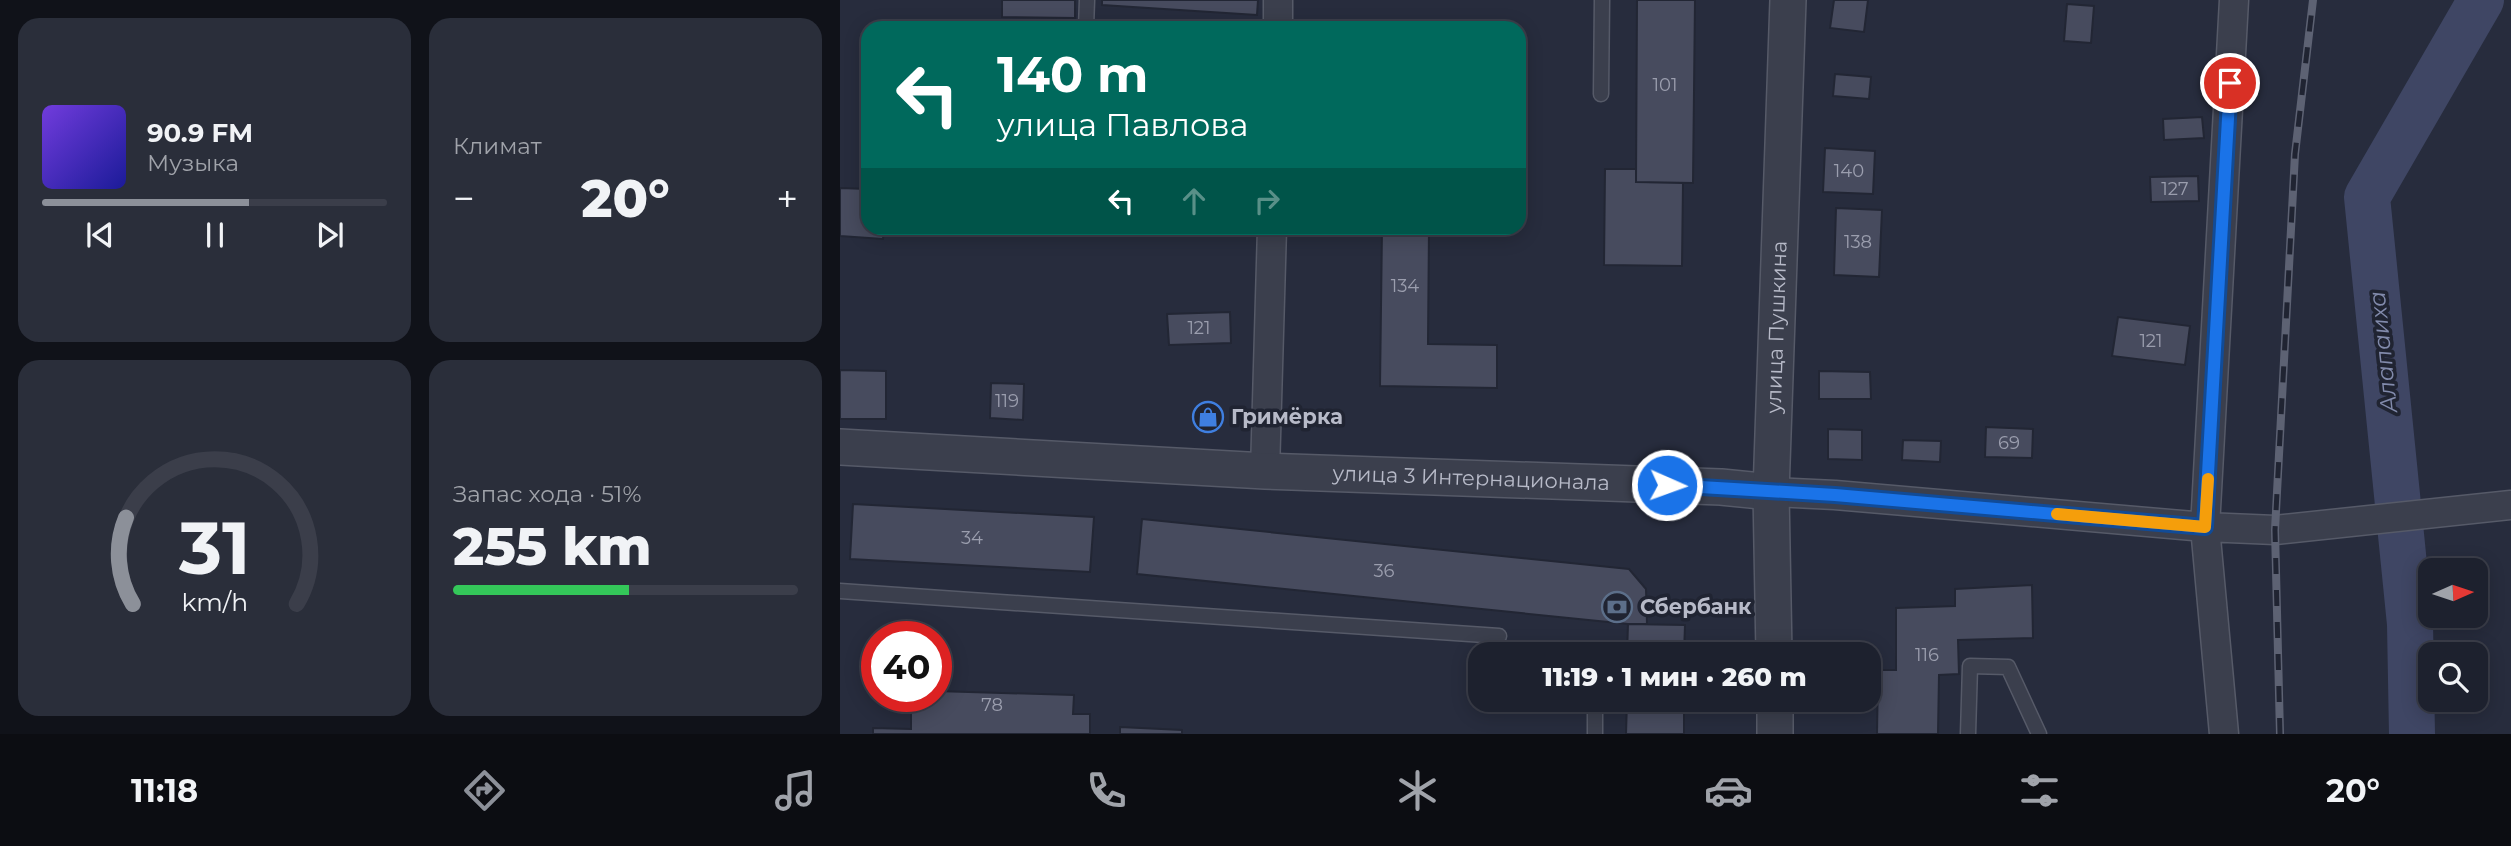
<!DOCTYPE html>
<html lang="ru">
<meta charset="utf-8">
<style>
body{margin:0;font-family:Montserrat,sans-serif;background:#2a2e3a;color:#f1f3f6;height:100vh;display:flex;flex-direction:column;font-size:26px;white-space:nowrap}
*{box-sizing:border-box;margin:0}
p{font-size:23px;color:#a0a3aa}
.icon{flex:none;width:38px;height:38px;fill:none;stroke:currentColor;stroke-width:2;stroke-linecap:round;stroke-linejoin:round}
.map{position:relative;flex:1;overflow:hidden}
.sheet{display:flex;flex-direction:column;gap:18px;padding:18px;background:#101219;width:840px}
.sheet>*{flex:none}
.top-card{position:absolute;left:21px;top:21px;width:665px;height:214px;border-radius:21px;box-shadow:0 4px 18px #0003,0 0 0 2px #3b3e4a;background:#00695c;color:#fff;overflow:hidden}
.needle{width:46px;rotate:87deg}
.buttons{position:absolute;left:1578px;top:558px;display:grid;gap:14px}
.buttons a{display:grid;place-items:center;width:70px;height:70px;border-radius:14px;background:#1d212e;box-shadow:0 4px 18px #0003,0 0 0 2px #3b3e4a;font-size:35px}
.speed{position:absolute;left:21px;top:621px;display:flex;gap:14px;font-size:35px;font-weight:700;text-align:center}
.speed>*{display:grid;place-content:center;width:91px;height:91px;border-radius:50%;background:#1d212e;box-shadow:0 4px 18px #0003,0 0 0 2px #3b3e4a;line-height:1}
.speed .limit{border:10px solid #d22;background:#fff;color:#111}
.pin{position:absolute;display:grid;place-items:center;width:60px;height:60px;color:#fff;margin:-30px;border:4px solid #fff;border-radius:50%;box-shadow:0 2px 7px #0007}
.me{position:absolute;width:77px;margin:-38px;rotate:92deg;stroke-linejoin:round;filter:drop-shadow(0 0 5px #0008)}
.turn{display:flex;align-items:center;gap:24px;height:147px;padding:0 21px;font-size:32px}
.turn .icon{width:91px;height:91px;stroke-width:2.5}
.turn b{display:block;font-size:49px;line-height:60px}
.lanes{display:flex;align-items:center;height:66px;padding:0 21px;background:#0003;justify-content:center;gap:35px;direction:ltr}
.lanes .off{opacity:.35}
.big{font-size:52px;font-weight:800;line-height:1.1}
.sheet .card{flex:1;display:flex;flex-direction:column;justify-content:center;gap:10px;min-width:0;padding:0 24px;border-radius:21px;background:#2a2e3a}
.sheet .dial{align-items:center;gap:0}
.dial svg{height:182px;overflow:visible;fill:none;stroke:#3b3e4a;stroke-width:7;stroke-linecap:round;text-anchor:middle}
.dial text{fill:#f1f3f6;stroke:none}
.song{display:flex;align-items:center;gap:21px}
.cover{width:84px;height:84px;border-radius:10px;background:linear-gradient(135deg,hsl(260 70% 55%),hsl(240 70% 35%))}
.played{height:7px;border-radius:4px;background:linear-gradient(90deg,#8c9099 60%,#3b3e4a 60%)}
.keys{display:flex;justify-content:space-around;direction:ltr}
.heat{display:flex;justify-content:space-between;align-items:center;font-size:38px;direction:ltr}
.charge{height:10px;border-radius:5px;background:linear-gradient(90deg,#34c759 51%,#3b3e4a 0)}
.sheet .tiles{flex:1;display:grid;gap:18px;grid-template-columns:repeat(2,1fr)}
.trip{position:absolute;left:628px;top:642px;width:413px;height:70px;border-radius:21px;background:#1d212e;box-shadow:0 4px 18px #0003,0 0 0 2px #3b3e4a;font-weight:800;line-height:70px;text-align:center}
.tabs{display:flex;height:112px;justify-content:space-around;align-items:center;background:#0c0d12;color:#a0a3aa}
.tabs .icon{width:49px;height:49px}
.tabs .current{color:#8c9099}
.tabs b{font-size:32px;color:#f1f3f6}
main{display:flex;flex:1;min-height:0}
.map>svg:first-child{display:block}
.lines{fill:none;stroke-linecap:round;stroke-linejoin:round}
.river{stroke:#3f4664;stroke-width:46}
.building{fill:#474b5e;stroke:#222634;stroke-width:2}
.service-casing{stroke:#565a68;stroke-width:17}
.minor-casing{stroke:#565a68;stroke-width:31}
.tertiary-casing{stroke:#565a68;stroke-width:38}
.service{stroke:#3b3f4d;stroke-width:14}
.minor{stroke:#3b3f4d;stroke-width:28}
.tertiary{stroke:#3b3f4d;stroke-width:35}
.rail-casing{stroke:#5d6273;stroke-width:8}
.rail{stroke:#202432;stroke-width:5;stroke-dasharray:16;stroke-linecap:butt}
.route-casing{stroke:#114b97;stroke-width:18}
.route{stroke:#1a73e8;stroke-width:12}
.slow{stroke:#f59e0b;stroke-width:12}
.labels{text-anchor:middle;stroke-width:7;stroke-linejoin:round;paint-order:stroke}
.number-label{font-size:18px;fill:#9b9eae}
.street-label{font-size:21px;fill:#b7bac8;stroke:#202432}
.poi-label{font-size:21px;font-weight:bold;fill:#b7bac8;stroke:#202432;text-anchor:start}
.water-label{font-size:23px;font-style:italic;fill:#828bac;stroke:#202432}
</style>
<main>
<section class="sheet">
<div class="tiles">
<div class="card">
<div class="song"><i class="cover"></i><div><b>90.9 FM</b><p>Музыка</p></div></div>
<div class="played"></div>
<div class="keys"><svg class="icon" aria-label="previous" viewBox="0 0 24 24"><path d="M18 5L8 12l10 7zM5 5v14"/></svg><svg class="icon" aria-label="pause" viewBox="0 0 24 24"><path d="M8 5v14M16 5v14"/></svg><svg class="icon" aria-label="next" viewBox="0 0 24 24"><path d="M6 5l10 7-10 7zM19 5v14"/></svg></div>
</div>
<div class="card"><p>Климат</p>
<div class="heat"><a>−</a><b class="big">20°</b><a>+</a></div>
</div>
<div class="card dial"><svg viewBox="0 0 100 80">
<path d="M14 69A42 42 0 1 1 86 69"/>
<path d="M14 69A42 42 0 0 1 11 31" stroke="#8c9099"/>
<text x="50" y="56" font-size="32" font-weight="700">31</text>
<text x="50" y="72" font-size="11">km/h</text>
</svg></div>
<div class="card"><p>Запас хода · 51%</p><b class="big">255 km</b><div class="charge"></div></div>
</div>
</section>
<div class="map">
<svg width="1671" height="734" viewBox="0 0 1671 734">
<rect width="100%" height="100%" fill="#272c3d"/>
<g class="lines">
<path class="river" d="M1572,734L1570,624L1527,197L1641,0"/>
</g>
<path class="building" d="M162,0H235V18L162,17Z
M262,0H418L417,15L262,5Z
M797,0H855L853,183L796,182Z
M994,0H1028L1024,32L990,28Z
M1227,4L1254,6L1251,43L1224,41Z
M995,74L1031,77L1029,99L993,96Z
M1362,117L1364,138L1324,140L1323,119Z
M985,148L1035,151L1033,194L983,192Z
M765,169H796V182L843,183L842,266L764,265Z
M1358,176L1359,201L1311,202L1310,177Z
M0,188L28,189V228H44L43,239L0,236Z
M996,208L1042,210L1039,277L994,275Z
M542,228H589L588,344L657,345V388L540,386Z
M390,312L391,343L329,345L327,314Z
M1278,317L1350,326L1345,365L1272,356Z
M0,370L46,371V419H0Z
M979,371L1030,372L1031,399H979Z
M151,383L184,384L183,420L150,418Z
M1146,427L1193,429L1192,458L1145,457Z
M988,429L1022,430V460L988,459Z
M1063,440L1101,441L1100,462L1062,460Z
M13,504L254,517L250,572L10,559Z
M302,519L789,569L806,589L807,624H788L297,574Z
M1192,585L1193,638L1118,640L1119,674L1099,675L1098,734H1037L1038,670H1056V608L1115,606V589Z
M788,624L845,625L844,654H787Z
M96,691L234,695L233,714H250V734H33V728L71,729V696H96Z
M787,700H844V734H786Z
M280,727L342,730V734H280Z"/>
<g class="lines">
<g class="service-casing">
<path id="service" d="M246,28L247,0
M761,94L762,0
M0,591L659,636
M754,652V654
M755,700V734
M1128,734L1130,666L1168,667L1199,734"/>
</g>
<g class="minor-casing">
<path id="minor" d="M438,28V0
M425,471L432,228
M931,492L995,495L1365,527L1435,530L1671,505
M1384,734L1365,527L1394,0"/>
</g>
<g class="tertiary-casing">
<g id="tertiary">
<path id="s1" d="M0,447L425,471L881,487L931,492"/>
<path id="s2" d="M934,654L931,492L948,0"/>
<path d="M935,700V734"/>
</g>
</g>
<use href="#service" class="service"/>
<use href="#minor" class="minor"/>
<use href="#tertiary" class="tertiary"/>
<g class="rail-casing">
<path id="rail" d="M1440,734L1435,530L1455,154L1473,0"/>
</g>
<use href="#rail" class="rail"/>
</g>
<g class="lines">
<g class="route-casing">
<path id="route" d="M827,485L995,495L1365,527L1390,83"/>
</g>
<use href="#route" class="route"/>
<path class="slow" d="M1217,514L1365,527L1368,479"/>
</g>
<defs>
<g id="shop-ring" transform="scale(1.575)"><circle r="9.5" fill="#202432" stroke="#3f7fe0" stroke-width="1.5"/><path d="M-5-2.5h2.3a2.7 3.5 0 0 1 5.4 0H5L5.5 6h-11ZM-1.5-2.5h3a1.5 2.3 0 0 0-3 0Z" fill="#3f7fe0"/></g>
<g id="bank-ring" transform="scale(1.575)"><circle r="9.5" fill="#202432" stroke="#5c6f8a" stroke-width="1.5"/><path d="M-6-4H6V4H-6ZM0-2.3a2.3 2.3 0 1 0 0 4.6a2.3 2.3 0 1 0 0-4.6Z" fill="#5c6f8a"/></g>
</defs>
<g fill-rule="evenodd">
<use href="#shop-ring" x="368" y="417"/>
<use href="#bank-ring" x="777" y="607"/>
</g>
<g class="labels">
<g class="number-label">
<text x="825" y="91">101</text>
<text x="1009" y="177">140</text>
<text x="1335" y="195">127</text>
<text x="1018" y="248">138</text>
<text x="565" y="292">134</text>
<text x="359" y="334">121</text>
<text x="1311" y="347">121</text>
<text x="167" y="407">119</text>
<text x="1169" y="449">69</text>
<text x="132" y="544">34</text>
<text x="544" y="577">36</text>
<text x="1087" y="661">116</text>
<text x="152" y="711">78</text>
</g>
<g class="street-label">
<text dy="7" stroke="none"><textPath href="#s2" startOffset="327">улица Пушкина</textPath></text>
<text dy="7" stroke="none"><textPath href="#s1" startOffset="632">улица 3 Интернационала</textPath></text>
</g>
<g class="poi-label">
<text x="391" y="424">Гримёрка</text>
<text x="800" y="614">Сбербанк</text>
</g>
<g class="water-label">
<text transform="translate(1543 352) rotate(-96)" y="8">Алапаиха</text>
</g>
</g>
</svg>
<div class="buttons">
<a><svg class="needle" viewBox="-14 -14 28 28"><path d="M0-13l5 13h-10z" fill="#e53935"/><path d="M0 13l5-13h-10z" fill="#a0a3aa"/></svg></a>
<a><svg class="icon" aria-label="search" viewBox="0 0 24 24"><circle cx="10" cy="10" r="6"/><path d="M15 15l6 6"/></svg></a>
</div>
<div class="speed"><div class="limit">40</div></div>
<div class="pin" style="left:1390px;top:83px;background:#d93025"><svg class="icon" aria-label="arrive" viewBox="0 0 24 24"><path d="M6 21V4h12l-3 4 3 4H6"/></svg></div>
<svg class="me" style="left:827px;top:485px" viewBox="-20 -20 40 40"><circle r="17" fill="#1a73e8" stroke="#fff" stroke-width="3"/><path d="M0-11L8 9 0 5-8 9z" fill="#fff"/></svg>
<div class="trip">11:19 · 1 мин · 260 m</div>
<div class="top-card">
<div class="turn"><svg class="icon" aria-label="left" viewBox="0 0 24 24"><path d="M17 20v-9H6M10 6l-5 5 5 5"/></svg><div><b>140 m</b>улица Павлова</div></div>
<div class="lanes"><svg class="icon" aria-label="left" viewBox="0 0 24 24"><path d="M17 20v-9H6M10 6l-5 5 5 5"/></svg><svg class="icon off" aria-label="ahead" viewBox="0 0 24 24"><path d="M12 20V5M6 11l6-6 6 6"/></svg><svg class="icon off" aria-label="right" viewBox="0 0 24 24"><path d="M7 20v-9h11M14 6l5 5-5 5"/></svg></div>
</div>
</div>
</main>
<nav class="tabs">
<b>11:18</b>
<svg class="icon current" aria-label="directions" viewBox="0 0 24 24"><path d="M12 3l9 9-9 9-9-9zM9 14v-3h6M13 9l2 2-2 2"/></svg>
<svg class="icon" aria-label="music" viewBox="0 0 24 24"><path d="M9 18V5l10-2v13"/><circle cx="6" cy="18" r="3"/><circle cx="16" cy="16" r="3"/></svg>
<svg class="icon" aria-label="phone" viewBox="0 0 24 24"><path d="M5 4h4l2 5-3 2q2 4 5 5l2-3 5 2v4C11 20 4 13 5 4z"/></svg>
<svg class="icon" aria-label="climate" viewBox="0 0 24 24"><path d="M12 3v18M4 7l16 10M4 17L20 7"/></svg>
<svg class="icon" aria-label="car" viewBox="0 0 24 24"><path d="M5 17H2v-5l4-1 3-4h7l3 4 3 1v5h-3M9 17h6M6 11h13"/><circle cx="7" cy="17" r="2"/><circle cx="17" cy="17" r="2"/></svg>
<svg class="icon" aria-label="filters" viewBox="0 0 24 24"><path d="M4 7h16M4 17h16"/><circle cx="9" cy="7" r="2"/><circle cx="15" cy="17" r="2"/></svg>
<b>20°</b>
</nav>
